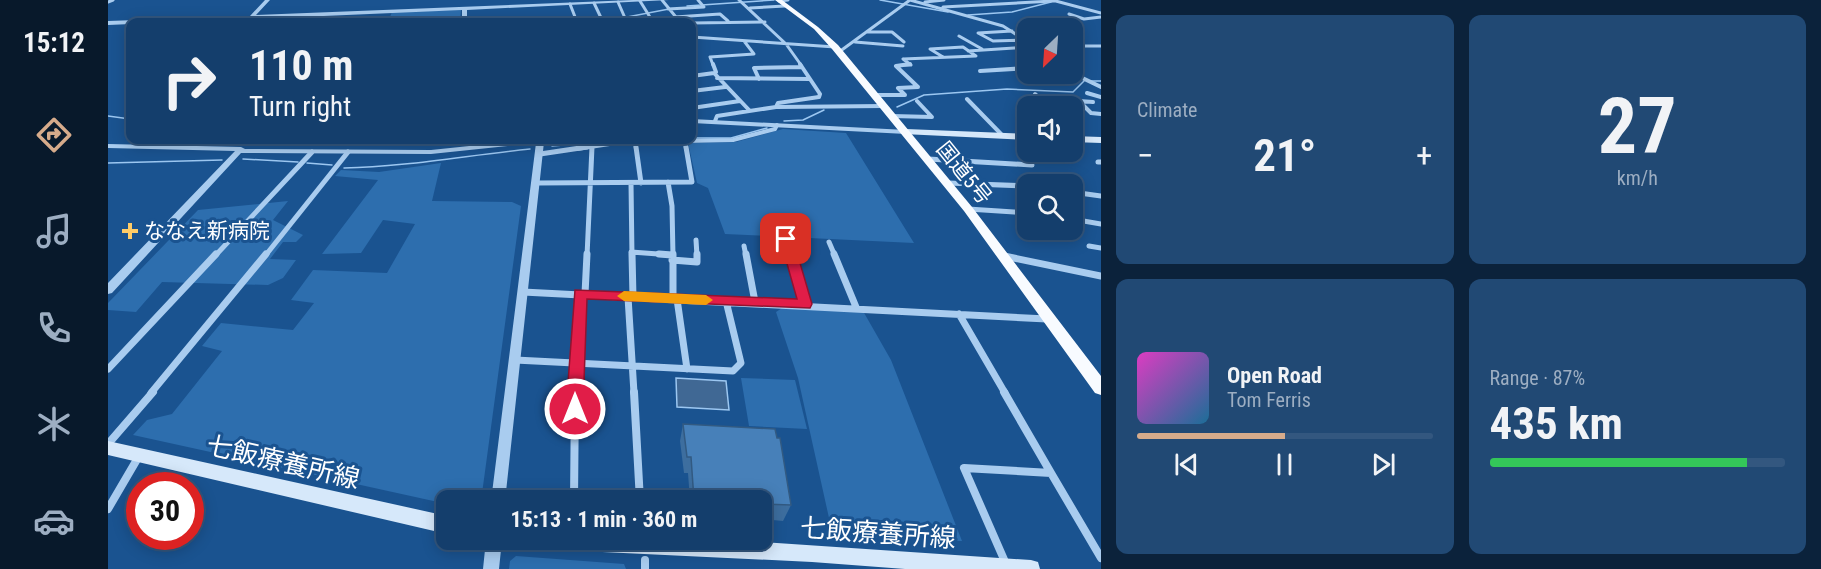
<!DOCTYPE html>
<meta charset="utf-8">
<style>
body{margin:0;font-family:"Roboto Condensed","Noto Sans JP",sans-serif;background:#214974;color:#f1f3f6;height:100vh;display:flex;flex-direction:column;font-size:22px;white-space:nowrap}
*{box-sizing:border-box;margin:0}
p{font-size:20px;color:#9daec2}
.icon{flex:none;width:33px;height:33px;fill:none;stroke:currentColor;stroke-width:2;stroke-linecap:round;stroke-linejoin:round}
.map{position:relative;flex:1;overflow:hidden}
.side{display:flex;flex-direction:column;gap:15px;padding:15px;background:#0b223b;width:720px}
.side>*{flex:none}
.hud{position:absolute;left:18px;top:18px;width:570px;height:126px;border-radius:12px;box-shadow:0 3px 15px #0003,0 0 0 2px #33577f;background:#143e6c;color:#f1f3f6;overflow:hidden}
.needle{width:39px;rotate:205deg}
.fabs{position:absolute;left:909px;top:18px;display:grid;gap:12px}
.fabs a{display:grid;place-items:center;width:66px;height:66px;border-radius:12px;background:#143e6c;box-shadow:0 3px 15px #0003,0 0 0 2px #33577f;font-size:30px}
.speed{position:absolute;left:18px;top:472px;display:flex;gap:12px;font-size:30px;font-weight:700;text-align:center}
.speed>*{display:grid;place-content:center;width:78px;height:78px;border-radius:50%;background:#143e6c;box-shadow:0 3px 15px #0003,0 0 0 2px #33577f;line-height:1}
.speed .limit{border:9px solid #d22;background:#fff;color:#111}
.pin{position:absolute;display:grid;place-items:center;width:51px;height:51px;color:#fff;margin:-26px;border-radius:12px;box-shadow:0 3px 9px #0006}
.me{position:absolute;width:66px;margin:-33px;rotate:0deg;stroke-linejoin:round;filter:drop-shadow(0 0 4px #0008)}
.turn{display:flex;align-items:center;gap:21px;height:126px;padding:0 24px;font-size:27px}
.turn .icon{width:78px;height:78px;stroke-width:2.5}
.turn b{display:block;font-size:42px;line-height:51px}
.big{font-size:45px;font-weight:700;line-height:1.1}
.side .widget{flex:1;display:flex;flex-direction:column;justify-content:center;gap:9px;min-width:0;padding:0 21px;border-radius:12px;background:#214974}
.side .dial{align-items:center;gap:0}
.dial b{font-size:78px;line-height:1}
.song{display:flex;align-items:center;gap:18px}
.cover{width:72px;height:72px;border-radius:9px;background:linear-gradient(135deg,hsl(310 70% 55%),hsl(200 70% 35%))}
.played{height:6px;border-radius:3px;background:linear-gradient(90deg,#d6ab8b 50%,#33577f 50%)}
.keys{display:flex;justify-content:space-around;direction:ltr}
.heat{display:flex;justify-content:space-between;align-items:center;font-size:33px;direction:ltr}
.charge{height:9px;border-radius:4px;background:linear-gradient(90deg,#34c759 87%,#33577f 0)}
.side .tiles{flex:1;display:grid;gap:15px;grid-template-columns:repeat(2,1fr)}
.trip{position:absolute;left:328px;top:490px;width:336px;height:60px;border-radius:12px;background:#143e6c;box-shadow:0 3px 15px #0003,0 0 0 2px #33577f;font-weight:700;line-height:60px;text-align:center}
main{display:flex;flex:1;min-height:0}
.tab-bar{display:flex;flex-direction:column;width:108px;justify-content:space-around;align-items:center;background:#08192b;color:#9daec2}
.tab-bar .icon{width:42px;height:42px}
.tab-bar .active{color:#d6ab8b}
.tab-bar b{font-size:27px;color:#f1f3f6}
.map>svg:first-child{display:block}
.green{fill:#2d6eae}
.water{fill:#406894;stroke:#9cc7f1;stroke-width:1.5}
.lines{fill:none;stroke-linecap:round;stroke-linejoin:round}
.stream{stroke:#9cc7f1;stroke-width:1.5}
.pedestrian{stroke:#a9ccef;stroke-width:8}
.minor-far4{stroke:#a9ccef;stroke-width:3}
.minor-far3{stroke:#a9ccef;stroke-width:4}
.minor-far2{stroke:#a9ccef;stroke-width:5}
.minor-far1{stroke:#a9ccef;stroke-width:7}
.minor{stroke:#a9ccef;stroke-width:8}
.tertiary{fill:#a9ccef;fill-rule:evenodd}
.secondary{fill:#d6e8fa;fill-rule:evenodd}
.trunk{fill:#f8fbff;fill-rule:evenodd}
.wall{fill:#3d6e9f}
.building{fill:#4780b9;stroke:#325a82;stroke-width:1.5}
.route{fill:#e11d48;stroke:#92132f;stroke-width:1.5}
.slow{fill:#f59e0b}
.poi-dot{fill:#ffcc67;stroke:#1a5390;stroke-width:2}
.labels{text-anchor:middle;stroke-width:6;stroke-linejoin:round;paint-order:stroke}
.street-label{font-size:21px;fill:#fff;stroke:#1a5390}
.poi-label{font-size:21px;fill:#fff;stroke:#1a5390;text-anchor:start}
.near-street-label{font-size:26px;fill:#fff;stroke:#1a5390}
</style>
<main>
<nav class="tab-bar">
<b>15:12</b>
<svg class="icon active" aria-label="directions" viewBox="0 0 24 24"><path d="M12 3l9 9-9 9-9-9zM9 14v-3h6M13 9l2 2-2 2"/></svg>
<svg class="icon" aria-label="music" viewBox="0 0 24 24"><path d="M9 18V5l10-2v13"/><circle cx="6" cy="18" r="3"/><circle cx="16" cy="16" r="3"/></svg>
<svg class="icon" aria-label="phone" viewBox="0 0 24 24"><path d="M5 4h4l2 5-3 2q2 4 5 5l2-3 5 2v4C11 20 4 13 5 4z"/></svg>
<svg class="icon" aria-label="climate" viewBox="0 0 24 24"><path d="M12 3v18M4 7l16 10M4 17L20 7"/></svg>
<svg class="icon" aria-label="car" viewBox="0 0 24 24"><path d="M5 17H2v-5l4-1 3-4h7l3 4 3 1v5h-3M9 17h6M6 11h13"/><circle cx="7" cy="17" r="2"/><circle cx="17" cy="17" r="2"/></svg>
</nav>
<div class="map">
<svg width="993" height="569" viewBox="0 0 993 569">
<rect width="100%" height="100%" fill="#1a5390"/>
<path class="green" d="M353,10L352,22H280L284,12Z
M675,129L738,133L806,243L617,234L600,188L589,183L580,143L628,142Z
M159,140H344L265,146L170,144Z
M333,163L324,201L404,202L413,206L373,501H339V504L25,435L39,420L64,414L114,351L94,346L113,323L185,330L206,303L183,300L205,270L279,273L307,224L275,220L253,253L214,254L270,180L227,176L233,170L271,172Z
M180,201L165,220L195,235L188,242H175L162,259L188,260L175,278L160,285L54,282L28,312L0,310V303L90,210Z
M677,306L755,311L783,360L854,541L725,536L690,378L668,312Z
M633,378L687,380L699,429L641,426Z
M408,556L516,564L518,569H401L402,561Z"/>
<path class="water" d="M568,378L618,381L621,410L569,407Z"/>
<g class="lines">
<path class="stream" d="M772,0L840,12
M579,6L666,0
M860,15L904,12L943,2
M493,22L561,9
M982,81H993
M789,107L816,95L899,89L965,92L976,81
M0,116L22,119
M676,121L695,120L716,110
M584,138H623L659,128
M444,146L514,140
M135,159L190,162
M0,163L114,160
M199,163L224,165
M236,168C297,167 361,155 422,149"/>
<path class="pedestrian" d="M537,560V569"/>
<path class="minor-far4" d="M554,0L572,22
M631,0L678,44L693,65
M944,0L993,13
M532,1L545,22
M671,1L680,0
M0,2L5,0
M510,2L517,18
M817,2L836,0
M486,3L495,22
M462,4L469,22
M835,7L945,1
M642,8L677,6
M560,9L596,7L590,0
M961,14L976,19L993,17
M567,17L612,14L620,21
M584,23L657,22
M904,31L870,33L885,41L916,40
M760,32H784L796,42
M908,33H920
M851,36L874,49
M584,37L727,47
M747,42L795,46
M964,46H993
M860,51L920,47
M731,52L802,0L895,26L920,42
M795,59L868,56L855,47L822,49L835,57
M795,59L803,65H796
M605,65L602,57L646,54L636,41"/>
<path class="minor-far3" d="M605,64L608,72L606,73L641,110
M872,71L920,68
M964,73L993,87
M584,76L606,73
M609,78L701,79
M651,79L646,68L694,67
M584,91L617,87
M979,93L993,97
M927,94L940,106
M766,95H797L790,88L810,87L788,66L802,64
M859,99L895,136
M985,102L971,101L983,113L993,114
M668,107L670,103L711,97L712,94L692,64
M584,108L632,101
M784,116L824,117L809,101
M607,121L609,116L668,107L776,106
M964,132L972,140
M527,141L528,149
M577,141L625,140L667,129L669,125
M469,149L521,141H577L578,149
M484,149V146"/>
<path class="minor-far2" d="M528,147L533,183
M942,152L948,159
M432,154L479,147
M820,159L924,165
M990,162H993
M560,182L564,206L565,256
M429,183L584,182L578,147
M523,183L524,256
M840,183L920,186
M964,192L993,196
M860,209L920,213
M964,219L993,224
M678,239L683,256
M588,240L589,256
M721,242L727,256
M636,246L638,256
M981,246L993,248
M523,252L564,255
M107,256L204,152
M157,256L240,152
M479,256L484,147"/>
<path class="minor-far1" d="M524,254L525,297
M551,254L564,255
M565,254V299
M638,254L647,302
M682,254L697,304
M726,254L748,307
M896,256L993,276
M564,260L589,262V254
M415,292L939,319
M477,294L479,254
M520,297L526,393
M569,299L579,369
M851,314L897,393
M407,360L625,371L633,363L618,301
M0,369L108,254
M43,393L158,254
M467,393L472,294"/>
<path class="minor" d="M526,392L532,501
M896,392L943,473
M0,444L45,392
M466,501L467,392
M0,509L31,456
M898,564L856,468L943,473L993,558"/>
<path class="tertiary" d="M157,0H162L148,15L525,0H561L359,10V19L362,22H357L354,20V10L145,19L142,21L140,19L0,25V21L142,16Z
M584,119L798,130L802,132L798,134L584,123Z
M419,140H440L436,142L397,501H383L428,143L323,154L133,153L4,293L0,294V283L127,151L0,148V144L133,147L137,149L323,150Z
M378,540H394L391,569H375Z"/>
<path class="secondary" d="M798,129L920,134V140L795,134L794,132Z
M964,136L993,137V143L964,142Z
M0,441L339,516V534L0,455Z
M423,540H623L923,560L930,562L932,569H797L704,562L432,549L426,546Z"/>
<path class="trunk" d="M667,0H674L710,27L730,45L864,207L993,376V395L987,393L856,211L724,49L706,29Z"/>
</g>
<path class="wall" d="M575,424L683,505L675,521L654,519V501H582L580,473H576L572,441Z"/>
<path class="building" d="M575,424L667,429L669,438H672L683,505L654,504V501H608L586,500L583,457H579Z"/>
<path class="route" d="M678,236L685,239L704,304L702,308L479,299L475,409L473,414L467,416L461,414L458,409L467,290L689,299L672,239Z"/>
<path class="slow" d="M516,291L598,295L605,300L598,305L516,301L509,296Z"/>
<path class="poi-dot" d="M19 222h6v6h6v6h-6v6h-6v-6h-6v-6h6z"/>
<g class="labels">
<g class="street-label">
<text transform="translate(856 173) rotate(51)" y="7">国道5号</text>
</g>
<g class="poi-label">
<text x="36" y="238">ななえ新病院</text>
</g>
<g class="near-street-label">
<text transform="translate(175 462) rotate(13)" y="9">七飯療養所線</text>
<text transform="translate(770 533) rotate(4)" y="9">七飯療養所線</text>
</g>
</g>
</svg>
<div class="fabs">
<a><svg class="needle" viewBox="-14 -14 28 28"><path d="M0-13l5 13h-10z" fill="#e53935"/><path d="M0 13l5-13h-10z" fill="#9daec2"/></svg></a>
<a><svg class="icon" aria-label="sound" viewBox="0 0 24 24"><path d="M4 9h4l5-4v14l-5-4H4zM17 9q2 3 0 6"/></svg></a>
<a><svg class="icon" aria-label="search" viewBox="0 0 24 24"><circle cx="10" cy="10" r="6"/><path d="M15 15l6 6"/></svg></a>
</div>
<div class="speed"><div class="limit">30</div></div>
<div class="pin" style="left:678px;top:239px;background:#d93025"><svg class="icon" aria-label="arrive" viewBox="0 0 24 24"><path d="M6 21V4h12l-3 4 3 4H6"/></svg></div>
<svg class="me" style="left:467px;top:409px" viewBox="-20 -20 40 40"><circle r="17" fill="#e11d48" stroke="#fff" stroke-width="3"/><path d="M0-11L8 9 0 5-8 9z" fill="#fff"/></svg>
<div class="trip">15:13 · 1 min · 360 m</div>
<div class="hud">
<div class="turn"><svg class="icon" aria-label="right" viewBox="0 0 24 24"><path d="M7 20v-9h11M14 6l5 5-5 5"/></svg><div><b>110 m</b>Turn right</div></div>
</div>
</div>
<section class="side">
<div class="tiles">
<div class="widget"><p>Climate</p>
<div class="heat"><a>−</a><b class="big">21°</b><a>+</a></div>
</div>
<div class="widget dial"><b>27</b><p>km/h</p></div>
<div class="widget">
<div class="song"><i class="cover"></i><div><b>Open Road</b><p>Tom Ferris</p></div></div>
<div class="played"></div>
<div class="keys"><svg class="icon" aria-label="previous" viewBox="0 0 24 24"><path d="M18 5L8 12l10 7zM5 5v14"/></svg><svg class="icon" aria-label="pause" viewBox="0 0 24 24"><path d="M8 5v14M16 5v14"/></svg><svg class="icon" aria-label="next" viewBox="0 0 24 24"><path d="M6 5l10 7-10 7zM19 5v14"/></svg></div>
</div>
<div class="widget"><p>Range · 87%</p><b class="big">435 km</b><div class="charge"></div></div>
</div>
</section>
</main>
